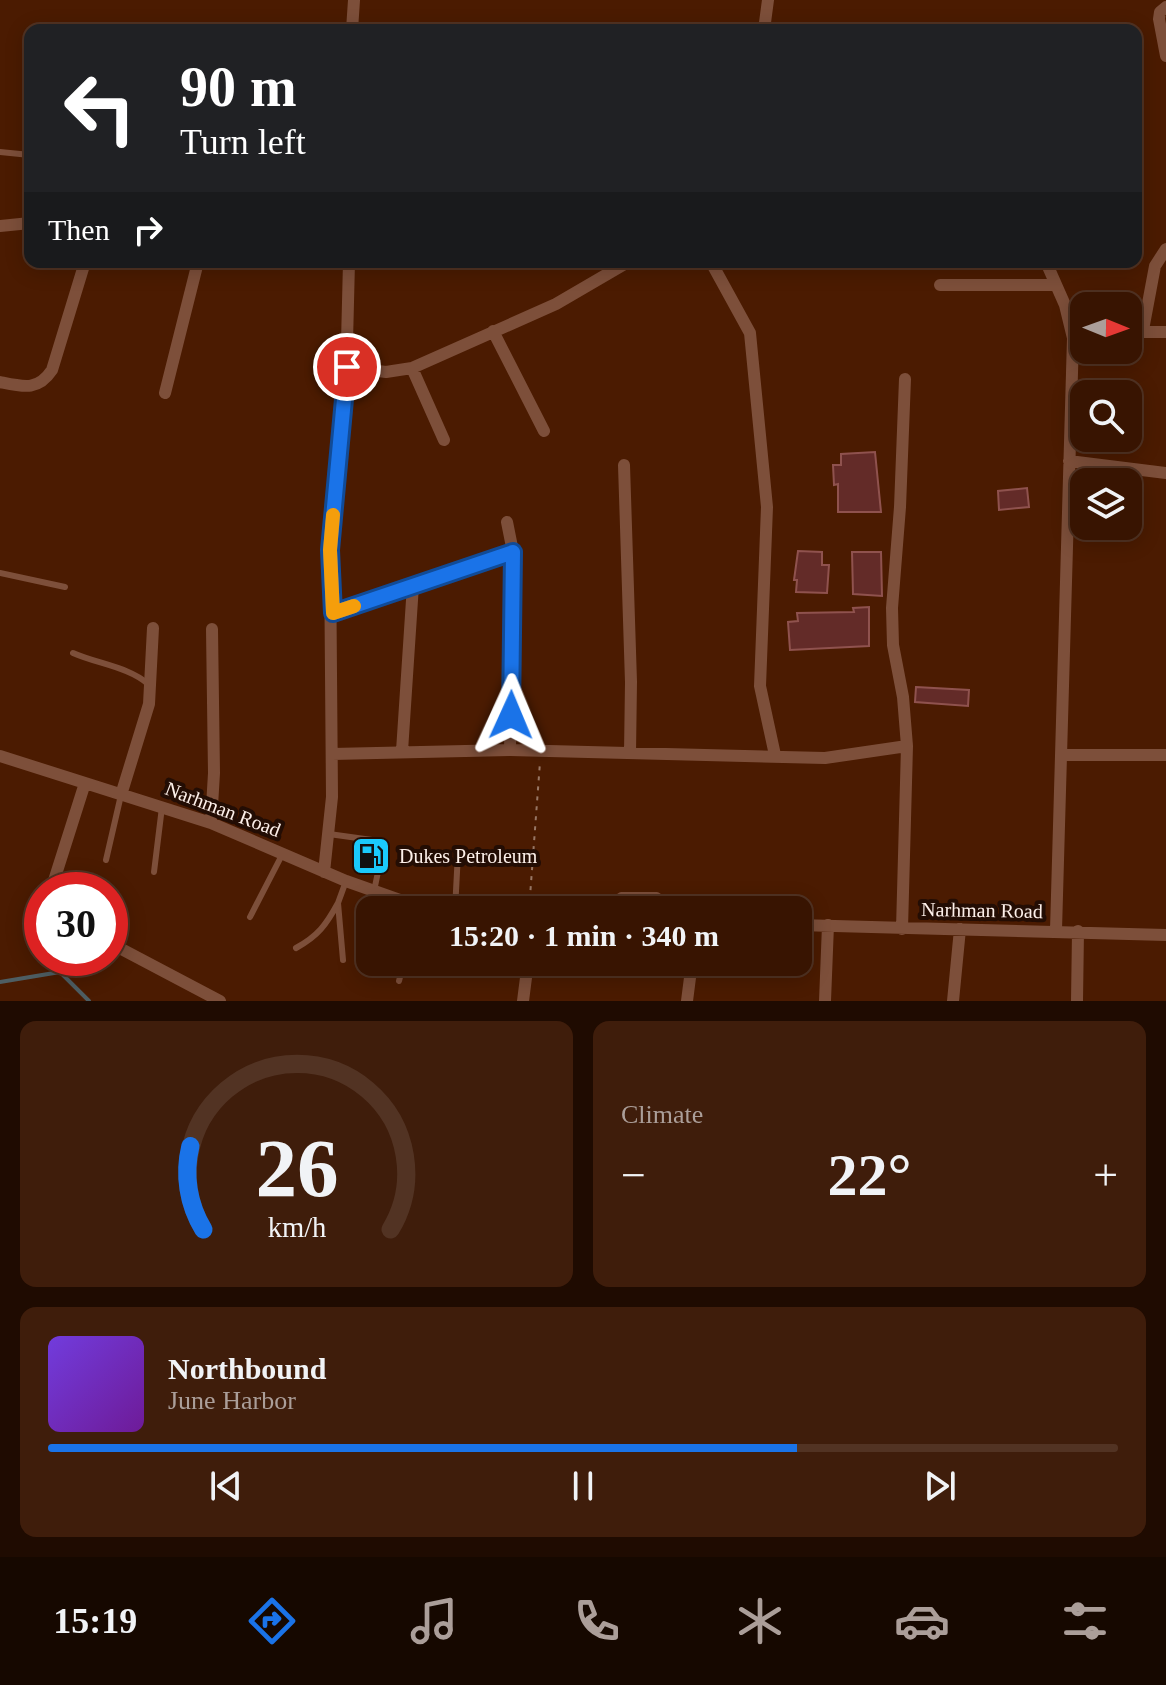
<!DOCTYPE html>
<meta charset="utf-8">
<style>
body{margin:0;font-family:"Times New Roman",serif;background:#3f1d0b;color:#f1f3f6;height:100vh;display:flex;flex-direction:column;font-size:30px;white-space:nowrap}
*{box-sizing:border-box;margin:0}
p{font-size:26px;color:#ab9e99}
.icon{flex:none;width:44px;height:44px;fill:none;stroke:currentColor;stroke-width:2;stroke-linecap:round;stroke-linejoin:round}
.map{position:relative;height:1001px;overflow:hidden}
.side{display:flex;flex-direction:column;gap:20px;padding:20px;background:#1f0b01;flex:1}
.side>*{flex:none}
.hud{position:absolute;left:24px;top:24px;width:1118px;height:244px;border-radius:16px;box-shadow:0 4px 20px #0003,0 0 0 2px #523323;background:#202124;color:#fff;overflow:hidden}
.needle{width:52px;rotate:91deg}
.controls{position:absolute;left:1070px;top:292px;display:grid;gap:16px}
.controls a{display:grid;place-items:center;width:72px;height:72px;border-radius:16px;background:#381401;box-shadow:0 4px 20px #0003,0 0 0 2px #523323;font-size:40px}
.speed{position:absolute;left:24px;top:872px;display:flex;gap:16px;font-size:40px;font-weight:700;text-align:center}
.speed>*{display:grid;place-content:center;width:104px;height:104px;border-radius:50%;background:#381401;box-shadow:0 4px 20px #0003,0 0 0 2px #523323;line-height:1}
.speed .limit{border:12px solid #d22;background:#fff;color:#111}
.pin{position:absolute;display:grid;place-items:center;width:68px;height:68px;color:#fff;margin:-34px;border:4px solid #fff;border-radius:50%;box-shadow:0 2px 8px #0007}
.me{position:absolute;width:88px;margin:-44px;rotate:1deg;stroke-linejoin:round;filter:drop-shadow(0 0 6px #0008)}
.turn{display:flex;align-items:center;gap:28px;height:168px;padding:0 24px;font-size:36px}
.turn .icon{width:104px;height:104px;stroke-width:2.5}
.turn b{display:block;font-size:56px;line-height:68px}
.then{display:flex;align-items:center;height:76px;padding:0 24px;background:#0003;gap:16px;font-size:30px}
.big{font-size:60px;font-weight:600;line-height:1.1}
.side .card{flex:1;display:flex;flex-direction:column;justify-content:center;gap:12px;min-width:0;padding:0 28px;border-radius:16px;background:#3f1d0b}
.side .dial{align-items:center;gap:0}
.dial svg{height:208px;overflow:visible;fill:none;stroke:#523323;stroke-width:7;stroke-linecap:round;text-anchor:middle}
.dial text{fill:#f1f3f6;stroke:none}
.song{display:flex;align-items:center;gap:24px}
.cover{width:96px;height:96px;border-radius:12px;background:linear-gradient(135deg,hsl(260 70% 55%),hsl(280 70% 35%))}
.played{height:8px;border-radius:4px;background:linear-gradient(90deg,#1a73e8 70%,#523323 70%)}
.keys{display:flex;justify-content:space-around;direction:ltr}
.heat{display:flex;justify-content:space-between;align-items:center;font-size:44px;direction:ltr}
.side .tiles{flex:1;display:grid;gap:20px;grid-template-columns:1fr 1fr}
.card:last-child{grid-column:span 2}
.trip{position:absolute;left:356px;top:896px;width:456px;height:80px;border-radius:16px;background:#381401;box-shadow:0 4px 20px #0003,0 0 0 2px #523323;font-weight:600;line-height:80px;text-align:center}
.tab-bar{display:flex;height:128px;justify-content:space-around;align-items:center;background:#160800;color:#ab9e99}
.tab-bar .icon{width:56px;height:56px}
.tab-bar .current{color:#1a73e8}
.tab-bar b{font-size:36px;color:#f1f3f6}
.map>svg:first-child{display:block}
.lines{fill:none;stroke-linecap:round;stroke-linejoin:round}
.stream{stroke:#4e5e63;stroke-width:4}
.building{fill:#632b28;stroke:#8f524e;stroke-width:2}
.path{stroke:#987765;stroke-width:2;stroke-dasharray:4 6;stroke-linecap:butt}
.service{stroke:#7d4f3a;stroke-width:6}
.minor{stroke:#7d4f3a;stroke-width:12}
.route-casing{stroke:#114b97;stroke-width:20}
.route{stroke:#1a73e8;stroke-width:14}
.slow{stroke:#f59e0b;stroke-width:14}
.labels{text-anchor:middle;stroke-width:8;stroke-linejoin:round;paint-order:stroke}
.street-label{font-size:20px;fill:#fdf0ea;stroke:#230d04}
.poi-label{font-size:20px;fill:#fdf0ea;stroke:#230d04;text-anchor:start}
</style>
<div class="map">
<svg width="1166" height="1001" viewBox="0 0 1166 1001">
<rect width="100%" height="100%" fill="#4b1b01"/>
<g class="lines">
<path class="stream" d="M0,982L60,972L89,1001"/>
</g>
<path class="building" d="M875,452L881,512H838V484L834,485L833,465H841V454Z
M1027,488L1029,507L999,510L998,491Z
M798,551L822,552V565H829L827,593L796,592L797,580H794Z
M852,552H881L882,596L853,594Z
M869,607V646L790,650L788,622L798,621L797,613L854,612L853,608Z
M916,687L969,690L968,706L915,702Z"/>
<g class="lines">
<path class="path" d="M529,910L540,762"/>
<path class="service" d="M0,152L30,155
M0,573L65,587
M73,653C98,664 129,667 148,684
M329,834L372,840L381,844L382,853L374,891
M106,860L121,795
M154,872L162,807
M455,910L458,853
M616,910L618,897L621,895H657L663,899L664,910
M250,917L283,853
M296,948C318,936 326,925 338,903
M343,960L338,903L346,881
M399,981L404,962"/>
<path class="minor" d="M1166,7L1160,12L1159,19L1166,56
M352,30L354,0
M764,30L768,0
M0,226L30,223
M711,262L750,333L767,507L760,686L775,755
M1046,262L1065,305L1073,338L1056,930
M940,285H1054
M1143,330L1155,266L1166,249
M493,331L544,431
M1128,332H1166
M347,367L386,372L412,368L556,304L628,262
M412,368L444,440
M0,382C24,387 38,391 52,370L85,262
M165,393L198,262
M1069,461L1166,473
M624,465L631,682L630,753
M507,522L513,552L510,750
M333,613L513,552
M402,751L413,585
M332,754L510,750L825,758L907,746
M1063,755H1166
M0,756L211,823L346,881L428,910
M121,795L149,704L153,628
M211,823L214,773L212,629
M324,872L332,797L330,550L346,382L349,262
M51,890L85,783
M798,925L1166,935
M902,929L907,746L903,697L893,645L892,608L900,507L905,379
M110,943L220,1001
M523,1001L528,962
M687,1001L692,962
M825,1001L828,925
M953,1001L960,929
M1077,1001L1078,931"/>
</g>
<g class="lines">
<g class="route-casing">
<path id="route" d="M347,367L330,550L333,613L513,552L511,715"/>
</g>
<use href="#route" class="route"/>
<path class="slow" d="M333,515L330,550L333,613L354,606"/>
</g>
<defs>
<g id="fuel-square" transform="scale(2)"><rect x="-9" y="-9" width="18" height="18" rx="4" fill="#1acafc" stroke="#230d04"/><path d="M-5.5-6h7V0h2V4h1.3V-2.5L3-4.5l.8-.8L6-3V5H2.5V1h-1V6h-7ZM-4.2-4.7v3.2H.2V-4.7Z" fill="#111"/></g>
</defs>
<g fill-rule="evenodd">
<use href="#fuel-square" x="371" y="856"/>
</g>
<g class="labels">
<g class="street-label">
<text transform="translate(223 809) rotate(21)" y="7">Narhman Road</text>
<text transform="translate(982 910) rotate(1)" y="7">Narhman Road</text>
</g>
<g class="poi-label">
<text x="399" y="863">Dukes Petroleum</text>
</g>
</g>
</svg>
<div class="controls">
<a><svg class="needle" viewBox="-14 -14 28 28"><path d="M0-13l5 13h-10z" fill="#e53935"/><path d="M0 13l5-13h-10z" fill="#ab9e99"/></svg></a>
<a><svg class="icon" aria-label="search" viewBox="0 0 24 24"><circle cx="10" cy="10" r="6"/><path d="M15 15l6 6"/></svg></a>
<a><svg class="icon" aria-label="layers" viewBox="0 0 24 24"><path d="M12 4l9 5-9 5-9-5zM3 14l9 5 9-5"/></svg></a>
</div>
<div class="speed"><div class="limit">30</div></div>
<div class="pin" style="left:347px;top:367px;background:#d93025"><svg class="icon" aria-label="arrive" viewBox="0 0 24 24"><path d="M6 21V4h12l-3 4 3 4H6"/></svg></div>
<svg class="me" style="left:511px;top:715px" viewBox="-20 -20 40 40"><path d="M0-17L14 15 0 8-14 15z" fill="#1a73e8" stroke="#fff" stroke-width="4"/></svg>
<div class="trip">15:20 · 1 min · 340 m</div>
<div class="hud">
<div class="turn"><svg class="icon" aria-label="left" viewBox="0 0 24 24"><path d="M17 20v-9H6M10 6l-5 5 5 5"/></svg><div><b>90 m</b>Turn left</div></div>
<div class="then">Then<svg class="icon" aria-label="right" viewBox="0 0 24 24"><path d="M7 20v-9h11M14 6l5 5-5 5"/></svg></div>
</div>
</div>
<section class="side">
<div class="tiles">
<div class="card dial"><svg viewBox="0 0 100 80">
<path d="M14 69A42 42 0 1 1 86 69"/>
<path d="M14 69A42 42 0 0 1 9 37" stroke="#1a73e8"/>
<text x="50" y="56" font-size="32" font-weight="700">26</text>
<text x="50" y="72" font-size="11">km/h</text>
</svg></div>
<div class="card"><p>Climate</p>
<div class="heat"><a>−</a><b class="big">22°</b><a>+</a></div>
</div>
<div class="card">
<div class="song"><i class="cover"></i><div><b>Northbound</b><p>June Harbor</p></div></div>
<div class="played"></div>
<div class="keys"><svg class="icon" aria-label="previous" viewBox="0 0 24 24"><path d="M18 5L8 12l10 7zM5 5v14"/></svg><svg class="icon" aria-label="pause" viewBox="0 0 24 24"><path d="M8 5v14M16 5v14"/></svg><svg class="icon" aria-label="next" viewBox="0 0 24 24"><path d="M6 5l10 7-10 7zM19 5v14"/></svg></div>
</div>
</div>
</section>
<nav class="tab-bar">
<b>15:19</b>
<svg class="icon current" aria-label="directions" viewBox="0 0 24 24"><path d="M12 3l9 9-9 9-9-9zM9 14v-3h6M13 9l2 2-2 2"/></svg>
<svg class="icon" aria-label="music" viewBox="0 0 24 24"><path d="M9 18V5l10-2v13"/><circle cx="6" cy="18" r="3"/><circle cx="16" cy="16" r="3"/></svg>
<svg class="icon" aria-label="phone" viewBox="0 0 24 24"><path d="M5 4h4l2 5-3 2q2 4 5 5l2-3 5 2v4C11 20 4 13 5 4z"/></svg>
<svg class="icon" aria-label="climate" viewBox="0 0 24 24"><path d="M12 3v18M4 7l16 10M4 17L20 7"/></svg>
<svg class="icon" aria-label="car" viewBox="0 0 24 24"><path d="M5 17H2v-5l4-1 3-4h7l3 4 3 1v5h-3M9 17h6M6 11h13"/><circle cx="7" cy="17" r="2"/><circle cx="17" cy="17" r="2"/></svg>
<svg class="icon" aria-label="filters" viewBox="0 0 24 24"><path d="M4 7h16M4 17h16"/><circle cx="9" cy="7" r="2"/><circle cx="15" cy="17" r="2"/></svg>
</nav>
